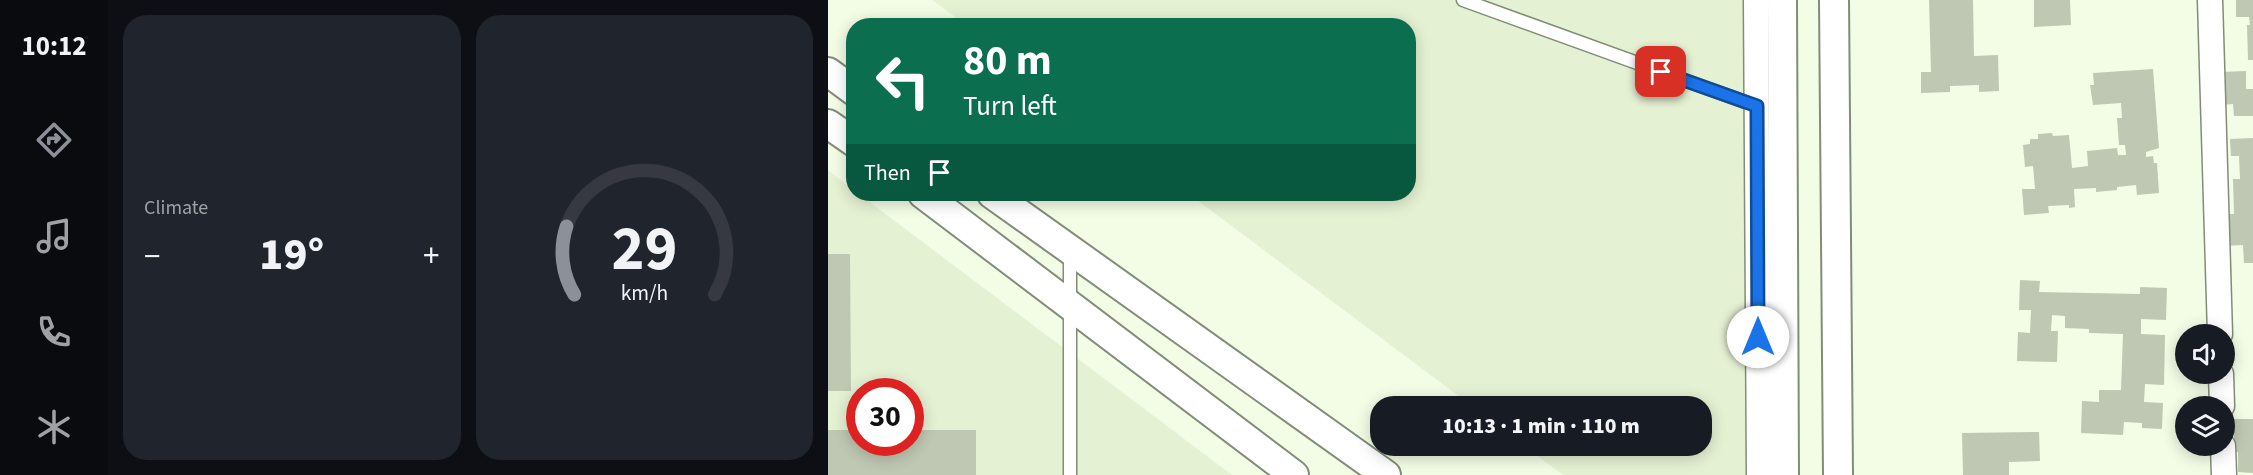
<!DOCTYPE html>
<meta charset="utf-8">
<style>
body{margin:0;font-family:"Source Sans 3",sans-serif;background:#20242c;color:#f1f3f6;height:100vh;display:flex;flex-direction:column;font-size:22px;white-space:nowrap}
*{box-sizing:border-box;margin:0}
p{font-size:20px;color:#9ea1a6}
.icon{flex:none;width:33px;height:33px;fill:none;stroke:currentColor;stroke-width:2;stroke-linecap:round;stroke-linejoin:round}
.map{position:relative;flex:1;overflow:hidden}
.panel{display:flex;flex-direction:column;gap:15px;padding:15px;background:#0d0f14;width:720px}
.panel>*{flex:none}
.hud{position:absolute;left:18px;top:18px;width:570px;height:183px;border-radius:24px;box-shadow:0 3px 15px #0003;background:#0b6e4f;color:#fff;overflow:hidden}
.controls{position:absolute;left:1347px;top:324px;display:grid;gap:12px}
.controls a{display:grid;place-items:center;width:60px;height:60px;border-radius:50%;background:#171b24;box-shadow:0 3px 15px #0003;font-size:30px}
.speed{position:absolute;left:18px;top:378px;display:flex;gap:12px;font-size:30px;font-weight:700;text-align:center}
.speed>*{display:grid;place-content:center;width:78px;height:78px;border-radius:50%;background:#171b24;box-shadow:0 3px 15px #0003;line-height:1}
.speed .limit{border:9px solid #d22;background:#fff;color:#111}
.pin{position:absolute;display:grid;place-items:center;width:51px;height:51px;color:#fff;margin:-26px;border-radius:12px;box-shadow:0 3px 9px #0006}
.me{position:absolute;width:66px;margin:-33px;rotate:0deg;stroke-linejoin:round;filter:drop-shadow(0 0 4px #0008)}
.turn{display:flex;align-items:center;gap:21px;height:126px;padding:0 18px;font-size:27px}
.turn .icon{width:78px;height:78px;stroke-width:2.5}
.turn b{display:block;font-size:42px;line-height:51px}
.then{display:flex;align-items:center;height:57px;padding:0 18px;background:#0003;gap:12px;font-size:22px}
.big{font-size:45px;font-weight:800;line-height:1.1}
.panel .card{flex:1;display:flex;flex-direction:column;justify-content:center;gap:9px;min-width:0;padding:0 21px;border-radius:24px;background:#20242c}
.panel .dial{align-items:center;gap:0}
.dial svg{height:156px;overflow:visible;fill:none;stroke:#363941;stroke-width:7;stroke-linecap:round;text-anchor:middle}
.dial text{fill:#f1f3f6;stroke:none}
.heat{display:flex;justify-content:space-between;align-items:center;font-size:33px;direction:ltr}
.panel .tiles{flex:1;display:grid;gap:15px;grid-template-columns:repeat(2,1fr)}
.trip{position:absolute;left:542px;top:396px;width:342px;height:60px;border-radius:24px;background:#171b24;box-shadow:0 3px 15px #0003;font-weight:800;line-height:60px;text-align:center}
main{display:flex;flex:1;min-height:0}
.dock{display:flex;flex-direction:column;width:108px;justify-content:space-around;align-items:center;background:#090b0e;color:#9ea1a6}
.dock .icon{width:42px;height:42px}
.dock .on{color:#8c9099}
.dock b{font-size:27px;color:#f1f3f6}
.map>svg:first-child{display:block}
.built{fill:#e5f1d3;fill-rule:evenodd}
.building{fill:#bfc8b2}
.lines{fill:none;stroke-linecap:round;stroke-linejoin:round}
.service-casing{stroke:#838c77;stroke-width:15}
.minor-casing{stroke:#838c77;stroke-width:27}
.tertiary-casing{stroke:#838c77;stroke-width:32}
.service{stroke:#fff;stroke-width:12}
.minor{stroke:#fff;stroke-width:24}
.tertiary{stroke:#fff;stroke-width:28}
.route-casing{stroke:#114b97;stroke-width:15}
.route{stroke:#1a73e8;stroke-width:10}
</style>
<main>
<nav class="dock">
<b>10:12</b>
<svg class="icon on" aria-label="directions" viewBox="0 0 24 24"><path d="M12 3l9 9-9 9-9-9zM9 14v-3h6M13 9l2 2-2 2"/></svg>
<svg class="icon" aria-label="music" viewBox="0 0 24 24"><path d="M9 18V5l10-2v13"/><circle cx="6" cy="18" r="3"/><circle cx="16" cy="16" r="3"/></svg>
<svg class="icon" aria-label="phone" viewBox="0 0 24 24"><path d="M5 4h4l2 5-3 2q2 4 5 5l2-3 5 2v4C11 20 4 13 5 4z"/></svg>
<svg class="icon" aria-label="climate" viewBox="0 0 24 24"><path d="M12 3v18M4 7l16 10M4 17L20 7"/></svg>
</nav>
<section class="panel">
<div class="tiles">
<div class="card"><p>Climate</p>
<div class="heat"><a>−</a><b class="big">19°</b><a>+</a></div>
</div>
<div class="card dial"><svg viewBox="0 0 100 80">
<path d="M14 69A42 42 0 1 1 86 69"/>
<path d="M14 69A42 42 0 0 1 10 34" stroke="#8c9099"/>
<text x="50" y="56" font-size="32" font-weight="700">29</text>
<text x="50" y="72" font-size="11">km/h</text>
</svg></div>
</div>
</section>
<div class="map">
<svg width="1425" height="475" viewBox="0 0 1425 475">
<rect width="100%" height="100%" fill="#f3fce5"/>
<path class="built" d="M104,0H915L920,475H735L696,446H873V406H644L361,194H580V26L138,25Z
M0,170L25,190L26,194H31L404,475H0ZM32,392H82V442H32Z"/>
<path class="building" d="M1101,0H1145L1146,56L1170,55L1171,91L1151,92V85L1122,86V92L1093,93V72H1103Z
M1206,0H1242L1243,25L1206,27Z
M1408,0H1425V60H1420L1419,25H1422L1421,17H1408Z
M1325,69L1331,148L1318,152V157L1325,156L1326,163H1329L1331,193L1309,195L1308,185L1289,187V190L1268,192V188L1246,189L1247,207L1241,208V205L1220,206L1221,213L1196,215L1194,189H1207L1205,166L1197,167L1195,145L1202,144V139H1210V134L1224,133L1225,136L1241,135L1244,168L1260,166L1259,151L1289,148L1290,155H1298L1297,145H1291L1289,118H1294L1293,103L1265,105L1262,85H1266L1265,73Z
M1418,71V89H1425V116H1406L1405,104L1393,105L1392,72Z
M1425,138V263H1416L1415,245L1396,246L1394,214H1406L1405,179H1412L1411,156H1403L1402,139Z
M0,254H22L23,391H0Z
M1192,280L1212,281L1211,292L1312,294V287L1339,288L1338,320L1313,319V334L1337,335L1336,385L1317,384L1316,402L1335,403L1334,429L1314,428V423L1296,422L1295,435L1253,433L1254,401L1271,402V390H1293L1295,334L1261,333V329L1237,328V316L1224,315L1223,331H1230L1229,362L1189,361L1190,332L1202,333L1203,310H1191Z
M1406,419H1425V473L1410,472V452H1406Z
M0,430H32V442H82V430H148V475H0Z
M1211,432L1212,461L1181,462V475H1135L1134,433Z"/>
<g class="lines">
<g class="service-casing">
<path id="service" d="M635,0L931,107
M242,475V251"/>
</g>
<g class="minor-casing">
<path id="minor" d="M928,0L931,475
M1382,0L1392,334
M1393,374L1394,406
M1395,446L1396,475"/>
</g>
<g class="tertiary-casing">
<path id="tertiary" d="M954,0L956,475
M1006,0L1010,475
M0,72L26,91
M0,124L26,142
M95,194L466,475
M164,194L558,475"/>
</g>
<use href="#service" class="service"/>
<use href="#minor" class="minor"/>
<use href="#tertiary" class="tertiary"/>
</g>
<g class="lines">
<g class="route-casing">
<path id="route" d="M833,72L929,106L930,337"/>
</g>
<use href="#route" class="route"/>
</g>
</svg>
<div class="controls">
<a><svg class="icon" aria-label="sound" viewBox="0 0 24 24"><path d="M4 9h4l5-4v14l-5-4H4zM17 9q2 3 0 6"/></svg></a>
<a><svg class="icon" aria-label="layers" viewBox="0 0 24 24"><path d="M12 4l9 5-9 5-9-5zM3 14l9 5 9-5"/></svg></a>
</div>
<div class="speed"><div class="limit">30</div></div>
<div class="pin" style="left:833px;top:72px;background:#d93025"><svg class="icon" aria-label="arrive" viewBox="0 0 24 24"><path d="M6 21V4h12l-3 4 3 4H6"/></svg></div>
<svg class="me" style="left:930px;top:337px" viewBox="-20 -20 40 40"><circle r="19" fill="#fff"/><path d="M0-13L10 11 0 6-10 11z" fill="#1a73e8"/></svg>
<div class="trip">10:13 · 1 min · 110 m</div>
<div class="hud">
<div class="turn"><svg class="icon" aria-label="left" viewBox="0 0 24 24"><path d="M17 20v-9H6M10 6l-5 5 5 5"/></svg><div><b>80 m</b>Turn left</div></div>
<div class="then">Then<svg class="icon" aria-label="arrive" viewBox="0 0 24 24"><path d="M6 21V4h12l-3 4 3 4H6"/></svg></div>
</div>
</div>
</main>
